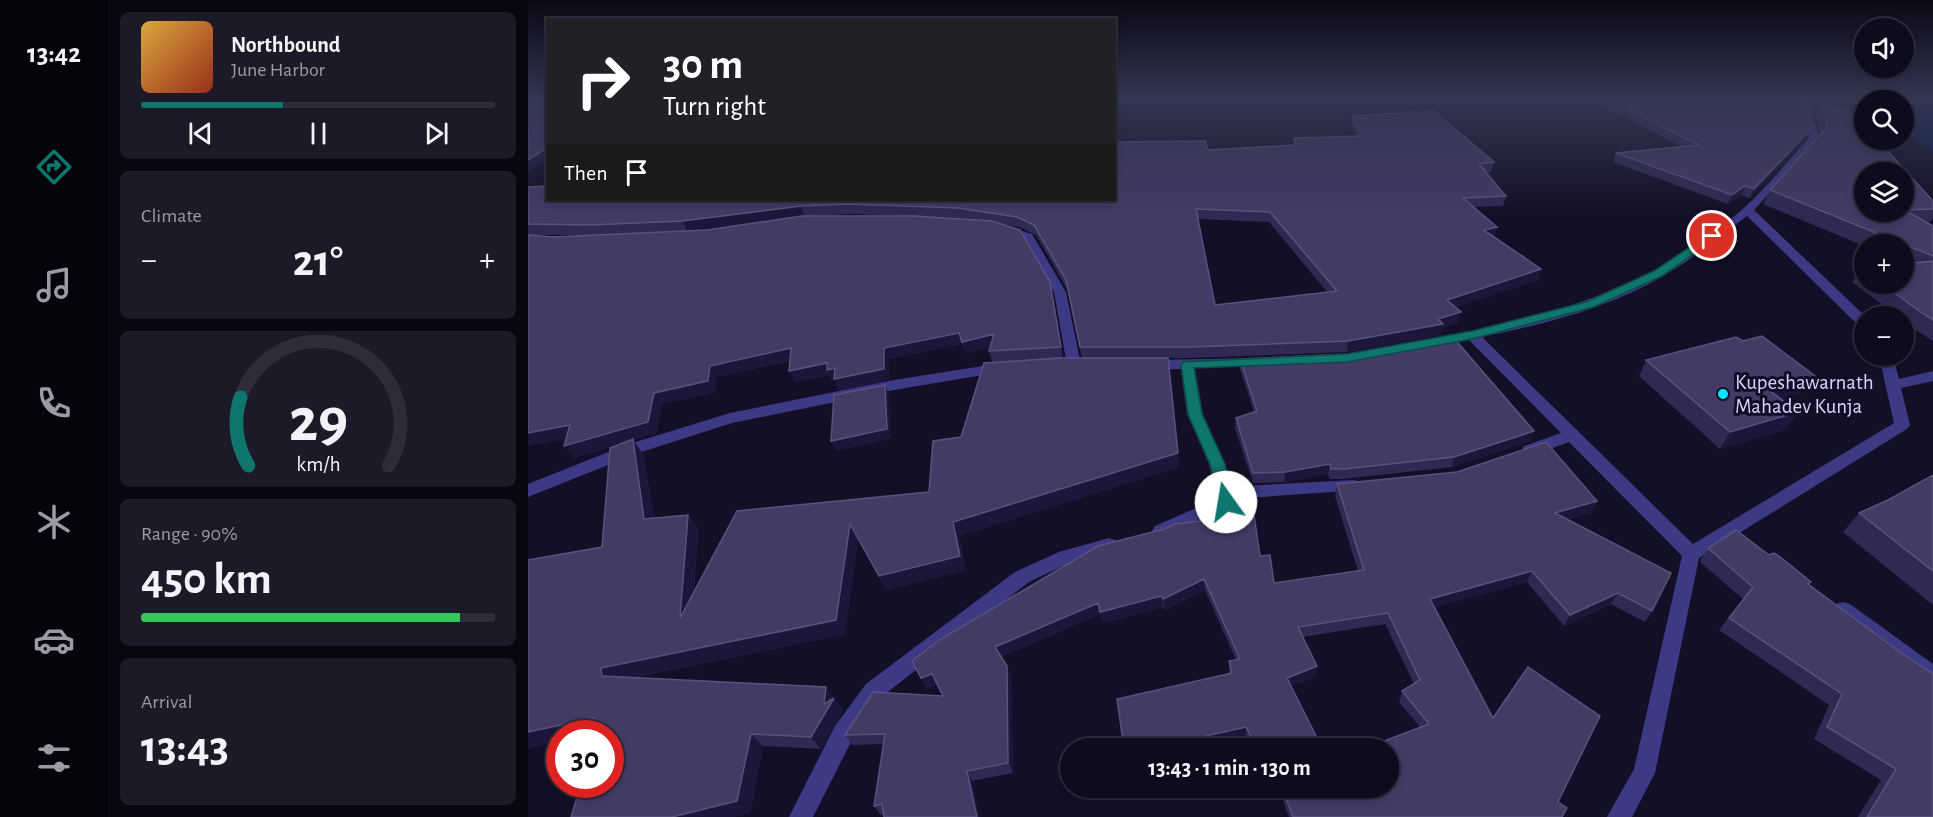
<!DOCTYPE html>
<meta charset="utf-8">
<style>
body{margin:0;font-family:"Alegreya Sans",sans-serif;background:#1c1929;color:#f1f3f6;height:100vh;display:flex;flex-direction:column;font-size:22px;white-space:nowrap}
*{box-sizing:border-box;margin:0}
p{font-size:20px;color:#9b9ba3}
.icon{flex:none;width:33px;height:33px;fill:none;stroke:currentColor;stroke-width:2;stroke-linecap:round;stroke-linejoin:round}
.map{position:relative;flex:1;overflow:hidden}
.panel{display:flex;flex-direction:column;gap:12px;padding:12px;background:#08060f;width:420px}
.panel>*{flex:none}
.hud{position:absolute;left:18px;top:18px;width:570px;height:183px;border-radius:0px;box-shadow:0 3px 9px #0003,0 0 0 2px #2e2b3b;background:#202124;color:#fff;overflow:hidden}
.tools{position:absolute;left:1326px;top:18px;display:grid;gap:12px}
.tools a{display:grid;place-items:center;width:60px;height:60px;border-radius:50%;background:#0e0b1c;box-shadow:0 3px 9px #0003,0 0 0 2px #2e2b3b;font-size:30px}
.speed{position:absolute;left:18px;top:720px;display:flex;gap:12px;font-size:30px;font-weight:700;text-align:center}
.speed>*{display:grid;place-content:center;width:78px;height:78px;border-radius:50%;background:#0e0b1c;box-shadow:0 3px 9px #0003,0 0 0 2px #2e2b3b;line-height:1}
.speed .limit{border:9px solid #d22;background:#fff;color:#111}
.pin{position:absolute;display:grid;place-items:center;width:51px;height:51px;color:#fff;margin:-26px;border:3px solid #fff;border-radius:50%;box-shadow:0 2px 6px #0007}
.me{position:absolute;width:66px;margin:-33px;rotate:347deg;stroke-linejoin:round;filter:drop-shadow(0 0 4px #0008)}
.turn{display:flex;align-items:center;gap:21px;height:126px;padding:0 18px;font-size:27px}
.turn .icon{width:78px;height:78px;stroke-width:2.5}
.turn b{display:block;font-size:42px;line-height:51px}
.then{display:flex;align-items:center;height:57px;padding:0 18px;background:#0003;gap:12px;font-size:22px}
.big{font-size:45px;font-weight:700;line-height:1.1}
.panel .card{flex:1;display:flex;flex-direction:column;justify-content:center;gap:9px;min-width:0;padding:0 21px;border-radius:9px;background:#1c1929}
.panel .dial{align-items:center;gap:0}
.dial svg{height:156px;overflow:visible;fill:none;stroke:#2e2b3b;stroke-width:7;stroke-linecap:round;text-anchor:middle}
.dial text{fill:#f1f3f6;stroke:none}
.song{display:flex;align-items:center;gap:18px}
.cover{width:72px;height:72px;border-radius:9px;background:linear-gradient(135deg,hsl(40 70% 55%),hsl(10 70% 35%))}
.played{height:6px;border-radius:3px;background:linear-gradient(90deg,#0f766e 40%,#2e2b3b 40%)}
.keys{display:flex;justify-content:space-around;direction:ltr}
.heat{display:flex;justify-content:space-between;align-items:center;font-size:33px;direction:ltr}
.charge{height:9px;border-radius:4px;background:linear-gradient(90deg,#34c759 90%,#2e2b3b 0)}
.trip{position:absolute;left:532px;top:738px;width:339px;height:60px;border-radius:30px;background:#0e0b1c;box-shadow:0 3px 9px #0003,0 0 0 2px #2e2b3b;font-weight:700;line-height:60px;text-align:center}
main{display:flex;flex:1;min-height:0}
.tabs{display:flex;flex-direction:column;width:108px;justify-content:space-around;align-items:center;background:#06040b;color:#9b9ba3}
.tabs .icon{width:42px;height:42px}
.tabs .on{color:#0f766e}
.tabs b{font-size:27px;color:#f1f3f6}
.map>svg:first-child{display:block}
.water{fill:#0a1f44}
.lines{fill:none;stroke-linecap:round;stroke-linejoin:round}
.service{fill:#3d3a85;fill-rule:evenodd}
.minor{fill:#3d3a85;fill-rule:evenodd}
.wall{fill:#312854;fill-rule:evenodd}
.shaded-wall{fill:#1d163a}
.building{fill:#433a66;stroke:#5a527e;stroke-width:1.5;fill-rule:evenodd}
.route{fill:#0f766e;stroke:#0a4d48;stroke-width:1.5}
.poi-dot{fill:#00e5ff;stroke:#130f26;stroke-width:2}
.labels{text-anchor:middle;stroke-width:6;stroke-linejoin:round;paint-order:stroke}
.poi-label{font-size:21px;fill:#d9d4ff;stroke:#130f26;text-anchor:start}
</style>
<main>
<nav class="tabs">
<b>13:42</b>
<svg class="icon on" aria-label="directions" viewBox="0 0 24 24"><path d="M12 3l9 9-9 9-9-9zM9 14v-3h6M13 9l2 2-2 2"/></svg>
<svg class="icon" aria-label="music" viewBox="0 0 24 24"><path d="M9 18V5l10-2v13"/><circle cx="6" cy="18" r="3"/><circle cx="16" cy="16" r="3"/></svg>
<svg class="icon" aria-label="phone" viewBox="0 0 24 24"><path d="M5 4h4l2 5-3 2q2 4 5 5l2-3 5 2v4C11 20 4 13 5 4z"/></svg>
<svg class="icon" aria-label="climate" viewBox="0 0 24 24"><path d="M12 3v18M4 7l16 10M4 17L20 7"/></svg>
<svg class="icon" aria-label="car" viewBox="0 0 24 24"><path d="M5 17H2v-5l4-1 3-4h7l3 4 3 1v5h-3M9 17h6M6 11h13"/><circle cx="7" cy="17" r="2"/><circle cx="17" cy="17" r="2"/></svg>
<svg class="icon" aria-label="filters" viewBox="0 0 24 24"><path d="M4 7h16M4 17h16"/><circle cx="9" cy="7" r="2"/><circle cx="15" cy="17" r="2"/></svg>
</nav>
<section class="panel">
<div class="card">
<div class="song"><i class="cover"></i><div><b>Northbound</b><p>June Harbor</p></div></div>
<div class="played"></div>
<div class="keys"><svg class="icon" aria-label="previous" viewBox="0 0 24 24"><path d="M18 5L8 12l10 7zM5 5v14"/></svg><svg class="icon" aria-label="pause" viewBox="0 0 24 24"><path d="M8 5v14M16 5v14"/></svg><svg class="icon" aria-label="next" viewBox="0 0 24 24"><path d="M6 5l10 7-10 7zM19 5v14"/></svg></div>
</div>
<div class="card"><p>Climate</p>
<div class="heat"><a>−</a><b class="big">21°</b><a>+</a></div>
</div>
<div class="card dial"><svg viewBox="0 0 100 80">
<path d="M14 69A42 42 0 1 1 86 69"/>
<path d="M14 69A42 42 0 0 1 10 34" stroke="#0f766e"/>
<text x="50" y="56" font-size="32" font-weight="700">29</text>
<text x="50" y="72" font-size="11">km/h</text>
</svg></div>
<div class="card"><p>Range · 90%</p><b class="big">450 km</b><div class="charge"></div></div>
<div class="card"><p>Arrival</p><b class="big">13:43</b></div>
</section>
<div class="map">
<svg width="1405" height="817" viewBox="0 0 1405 817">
<rect width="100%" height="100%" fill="#130f26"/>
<path class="water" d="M1378,99H1405V152C1390,140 1366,120 1378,99Z"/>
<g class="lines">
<path class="service" d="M1315,602L1322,604L1405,664V686L1398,683L1308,616L1305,610L1308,604Z"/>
<path class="minor" d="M1273,99H1281L1291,138L1226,210L1337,316L1336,327L1331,326L1219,216C1192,236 1166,258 1137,275C1081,308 1017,324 954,337L1165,544L1366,423L1351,356H1365L1371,379L1405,371V381L1373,388L1382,425L1379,429L1171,558L1127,773L1104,817H1079L1106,769L1154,556L1041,442L1002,456L996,454L994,450L996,446L1033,433L941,340L908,346L901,342L908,338C1026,316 1123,289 1216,208C1239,187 1260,161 1281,138Z
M478,226L504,234L538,292L553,365L551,368L546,370L539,365L526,292L496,238L474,231L472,229Z
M732,358L739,362L737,365L667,368L675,414L697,464L704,491L716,486L826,480L832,482L834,486L832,490L719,498L639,536L633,538L627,536L624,531L627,526L689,499L681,464L659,414L653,369L621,370L614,365L621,360Z
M474,363L481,368L479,371L366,390L204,423L110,453L0,497V484L98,445L202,413L366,380Z
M581,538L587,540L590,545L587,550L541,563L501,582L352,698L323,742L285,817H261L307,726L338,684L487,572L531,552Z"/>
</g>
<path class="wall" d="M1072,99H1267L1279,137L1222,198L1213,195L1200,204L1085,162L1088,153L1155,147L1071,104Z
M1294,103L1386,134L1378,146L1362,154L1405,201V218L1402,222H1398L1405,226V341L1386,329L1376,322V316H1369L1324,282L1333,268H1336V284H1376L1379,264L1376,262V244H1336V246L1235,204L1242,190L1292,135L1287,115Z
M824,116L966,162L963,172L959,173L978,196L975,206L946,207L966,237L1013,269L1010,280L927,307L930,323L914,328L912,335L819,352L663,358H554L540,291L508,235L491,227L475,224L522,282L535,358L464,362L461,351L462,347L438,353L434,344L360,359L361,381L311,390L307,380L304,381L302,375L267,382L262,361L188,377L187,392L134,404L128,433L105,440L115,454L126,518L160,515L170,529L166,590L401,492L650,453L651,467L431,536L438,570L358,590L330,538L317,634L104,678L308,700L315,711L293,749L235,746L222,813L205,817H43L82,734H32V741L0,748L74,547L92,444L46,458L38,439L25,237L56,235H0V187L765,146L766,138L828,136L823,125ZM325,214L383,216H275ZM392,216L433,218L446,220ZM263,218L179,230H165ZM670,219L741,222L800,293L687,305Z
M712,359L1006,431L1002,441L924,467L815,479H802L800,474L756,482L725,483L707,428L708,418L726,412L712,369Z
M1118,360L1276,392L1253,399L1259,429L1192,449L1111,376Z
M1405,475V605L1315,532L1331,513L1362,499Z
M809,484L1069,501L1064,512L1039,520L1124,611L1117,622L1083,604L1036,626L999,582L907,607L965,718L1030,802L1034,817H761L750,788H861L892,727L871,702L874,691L886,684L857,624L775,637L788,677L763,686L794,748H723L718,737L701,672V661L708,660L677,590L637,610L635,607L575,623L572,614L473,657L483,676L485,773L444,781L355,815H353L346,806L355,744L324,745L317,735L415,696L409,684L399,689L384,661L732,556L746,583L830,571L807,496Z
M1182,547L1281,584L1405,817H1330L1353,780L1286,739L1301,705L1191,630L1215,599L1172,562L1173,559Z"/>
<path class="shaded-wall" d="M1283,129L1279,137L1222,198L1226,189Z
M1386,134L1378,146L1348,160L1356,147L1372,140H1376V138Z
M20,147V159L0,172V160Z
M1217,186L1213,195L1200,204L1204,195Z
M273,206L277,216L159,231L154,221Z
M969,227L966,237L956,230Z
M1013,269L1010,280L917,311L919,300Z
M933,312L930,323L914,328L912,335L819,352L820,341Z
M431,333L434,344L360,359L361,381L311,390L307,380L304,381L302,375L267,382L261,371L299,363L307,368L356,348Z
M466,334L469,345L438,353L434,342Z
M263,348L269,359L188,377L187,392L134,404L128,433L105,440L115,454L128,533L116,519L105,440L46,458L36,446L126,393L182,366Z
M1287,376L1276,392L1230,405L1240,389Z
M357,385L361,395L363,439L308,451L303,441Z
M1270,412L1259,429L1192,449L1202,432Z
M42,425L51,437L0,446V433Z
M1006,431L1002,441L924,467L926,457Z
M650,453L651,467L431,536L438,570L358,590L351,576L425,522Z
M802,464L800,474L756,482L757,472Z
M1069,501L1064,512L1022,525L1027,513Z
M160,515L170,529L163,632L152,618Z
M322,524L330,538L317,634L88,681L74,676L73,668Z
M1004,571L999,582L899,610L902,599Z
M676,579L677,590L637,610L635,599Z
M1090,593L1083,604L1036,626L1042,615Z
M633,596L635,607L575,623L572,612Z
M570,603L572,614L471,658L467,647Z
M479,666L483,676L485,773L480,763Z
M789,666L788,677L758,688L759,678Z
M404,674L409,684L399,689L393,678Z
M298,687L315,711L293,749L283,737L296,704Z
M66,718L69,734H32V741L0,748V732Z
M718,727V737L668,748H625Z
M223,734L235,746L222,813L205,817H144Z
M439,771L444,781L452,817H449Z"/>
<path class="building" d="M6,99H20V147L0,160V112Z
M1080,99H1267L1277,102L1283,129L1226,189L1217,186L1204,195L1088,153L1171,145Z
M1294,103L1336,117V140H1372L1356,147L1405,201V209L1377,210L1405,226V256L1242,190L1299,127ZM1336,172H1376V212H1336Z
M906,111L966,162L951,164L978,196L935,198L969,227L956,230L1013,269L919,300L933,312L910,319L915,324L820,341L662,347H552L538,280L506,225L489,217L430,208L321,204L273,206L154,221L62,225L0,224V187L20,186V200H586V142L677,141L680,150L768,145L766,138L834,136L824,116ZM668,209L742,212L809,291L687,305Z
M1376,130L1386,134L1376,138Z
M274,216H387L464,221L492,230L522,282L533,347L461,351L466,334L434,342L431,333L356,348V369L306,379L307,368L299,370V363L261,371L263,348L182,366L180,381L126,393L120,422L36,446L42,425L0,433V235L25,237L179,230Z
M1405,261V320L1397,315L1354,284H1376V264Z
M924,336L1006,431L926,457L816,469H803L802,464L757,472L725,473L708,418L729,411L712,359L821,354Z
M1234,336L1287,376L1240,389L1270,412L1202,432L1118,360L1208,337L1215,341Z
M532,358H640L650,453L425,522L432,556L351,576L322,524L308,620L73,668L74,676L298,687L296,704L306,698L283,737L223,734L209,801L144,817H43L53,784H82V734H60L66,718L0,732V560L74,547L82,448L105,439L116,519L160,515L152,618L209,511L401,492L405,441L433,437L456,363Z
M357,385L359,429L303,441L306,395Z
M1018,442L1069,501L1027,513L1143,573L1124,611L1090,593L1042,615L1004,571L902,599L965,718L1000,667L1072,716L1030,802L1039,808L1034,817H765L754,788H861V748H838L901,724L874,691L892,680L860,613L770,627L789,666L759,678L794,748H728L718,727L625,748H596L589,699L704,673L701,661L712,659L676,579L635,599L633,596L572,612L570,603L467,647L479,666L480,763L439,771L449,817H356L354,804L346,806L357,734L317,735L345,692L415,696L404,674L393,678L384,661L413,639L570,546L636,529L647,524L726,515L732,556L742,555L746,583L836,570L809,484L929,472Z
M1405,475V571L1331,513L1362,499Z
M1208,530L1241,555L1246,553L1251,556L1283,582L1280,584L1372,652L1405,674V817H1339L1368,769L1299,727L1314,694L1201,618L1225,587L1181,549L1182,547Z"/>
<linearGradient id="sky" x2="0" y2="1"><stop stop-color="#0a0815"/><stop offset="0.46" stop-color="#333752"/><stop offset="1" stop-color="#333752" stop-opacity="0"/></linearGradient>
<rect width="1405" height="213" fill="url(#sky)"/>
<path class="route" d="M1184,232L1190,236L1188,238L1134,276L1066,307L944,339L819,362L666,368L674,414L697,464L706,502L704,506H693L682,464L660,414L653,364L655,362L819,354L944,331L1058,302L1126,271Z"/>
<circle class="poi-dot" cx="1195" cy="394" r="6"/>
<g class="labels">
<g class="poi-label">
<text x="1207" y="389">Kupeshawarnath<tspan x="1207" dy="24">Mahadev Kunja</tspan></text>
</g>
</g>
</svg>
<div class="tools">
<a><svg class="icon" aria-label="sound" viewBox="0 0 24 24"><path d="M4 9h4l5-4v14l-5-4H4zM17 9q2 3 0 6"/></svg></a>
<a><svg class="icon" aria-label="search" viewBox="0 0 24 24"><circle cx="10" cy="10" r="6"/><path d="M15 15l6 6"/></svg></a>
<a><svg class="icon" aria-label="layers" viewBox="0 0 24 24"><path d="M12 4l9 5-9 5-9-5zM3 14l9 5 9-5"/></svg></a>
<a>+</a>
<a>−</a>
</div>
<div class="speed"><div class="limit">30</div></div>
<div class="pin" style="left:1184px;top:236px;background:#d93025"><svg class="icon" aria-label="arrive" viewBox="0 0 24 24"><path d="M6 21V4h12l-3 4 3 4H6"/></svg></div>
<svg class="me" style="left:698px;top:502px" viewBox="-20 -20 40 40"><circle r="19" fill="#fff"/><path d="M0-13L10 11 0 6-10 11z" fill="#0f766e"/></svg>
<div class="trip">13:43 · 1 min · 130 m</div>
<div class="hud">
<div class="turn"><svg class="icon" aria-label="right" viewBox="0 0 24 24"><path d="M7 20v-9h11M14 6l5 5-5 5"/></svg><div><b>30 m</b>Turn right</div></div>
<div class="then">Then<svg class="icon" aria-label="arrive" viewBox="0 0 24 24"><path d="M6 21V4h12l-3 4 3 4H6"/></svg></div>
</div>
</div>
</main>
